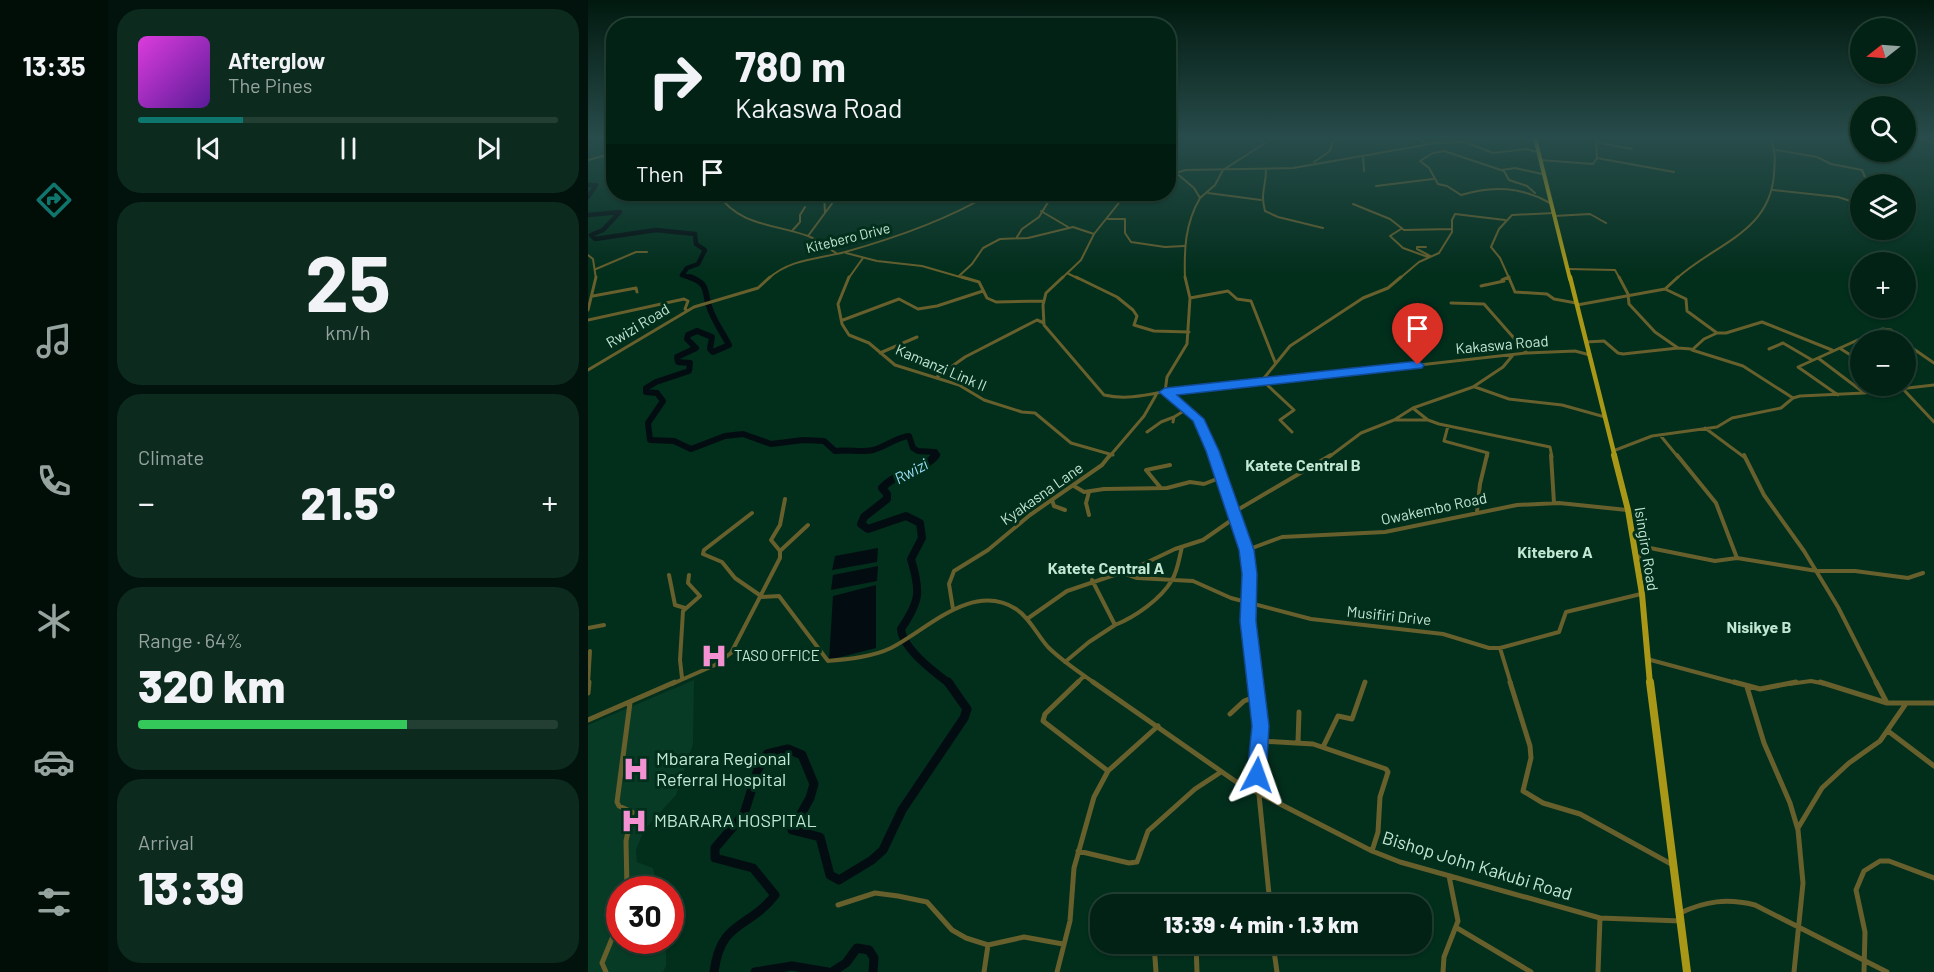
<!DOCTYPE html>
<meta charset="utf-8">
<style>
body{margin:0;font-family:Barlow,sans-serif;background:#0c2a1e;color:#f1f3f6;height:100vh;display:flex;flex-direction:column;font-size:22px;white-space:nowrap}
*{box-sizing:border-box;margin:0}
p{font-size:20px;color:#96a4a0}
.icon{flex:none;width:33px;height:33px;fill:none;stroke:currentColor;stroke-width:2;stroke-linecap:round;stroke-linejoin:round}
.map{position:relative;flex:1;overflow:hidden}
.details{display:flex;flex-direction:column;gap:9px;padding:9px;background:#01130c;width:480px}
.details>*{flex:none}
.guide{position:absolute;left:18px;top:18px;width:570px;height:183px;border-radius:24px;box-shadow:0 2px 4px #0004,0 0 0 2px #233f34;background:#022215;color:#f1f3f6;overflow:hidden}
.needle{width:39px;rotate:253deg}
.tools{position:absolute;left:1262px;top:18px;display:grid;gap:12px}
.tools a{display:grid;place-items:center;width:66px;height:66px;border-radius:50%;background:#022215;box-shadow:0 2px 4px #0004,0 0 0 2px #233f34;font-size:30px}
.speed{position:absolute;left:18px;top:876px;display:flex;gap:12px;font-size:30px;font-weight:700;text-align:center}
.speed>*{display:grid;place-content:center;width:78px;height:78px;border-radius:50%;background:#022215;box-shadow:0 2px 4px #0004,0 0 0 2px #233f34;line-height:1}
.speed .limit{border:9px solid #d22;background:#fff;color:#111}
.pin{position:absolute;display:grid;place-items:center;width:51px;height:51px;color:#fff;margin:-62px -26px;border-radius:50% 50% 50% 0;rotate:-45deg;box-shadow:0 0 6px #0007}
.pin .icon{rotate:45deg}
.me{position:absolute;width:66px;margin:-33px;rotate:4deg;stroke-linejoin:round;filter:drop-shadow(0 0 4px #0008)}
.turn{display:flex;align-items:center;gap:21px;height:126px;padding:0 30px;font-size:27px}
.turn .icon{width:78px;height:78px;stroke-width:2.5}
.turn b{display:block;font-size:42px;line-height:51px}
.then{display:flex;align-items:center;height:57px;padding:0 30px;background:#0003;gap:12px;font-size:22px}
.big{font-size:45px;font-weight:800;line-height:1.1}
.details .card{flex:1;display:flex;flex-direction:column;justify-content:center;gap:9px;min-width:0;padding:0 21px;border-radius:24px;background:#0c2a1e}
.details .dial{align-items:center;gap:0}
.dial b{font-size:78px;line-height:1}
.song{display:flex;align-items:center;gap:18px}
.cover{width:72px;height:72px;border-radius:9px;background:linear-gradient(135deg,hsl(300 70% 55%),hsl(270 70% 35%))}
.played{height:6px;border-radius:3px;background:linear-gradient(90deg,#0f766e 25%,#233f34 25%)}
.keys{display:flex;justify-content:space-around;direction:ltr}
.heat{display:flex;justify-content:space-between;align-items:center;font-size:33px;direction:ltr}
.charge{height:9px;border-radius:4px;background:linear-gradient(90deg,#34c759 64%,#233f34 0)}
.trip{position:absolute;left:502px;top:894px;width:342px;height:60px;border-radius:24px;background:#022215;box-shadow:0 2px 4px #0004,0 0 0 2px #233f34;font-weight:800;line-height:60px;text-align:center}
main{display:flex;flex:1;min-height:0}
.tab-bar{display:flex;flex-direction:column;width:108px;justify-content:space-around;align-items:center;background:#010e08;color:#96a4a0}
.tab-bar .icon{width:42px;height:42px}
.tab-bar .active{color:#0f766e}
.tab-bar b{font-size:27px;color:#f1f3f6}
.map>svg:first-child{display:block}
.built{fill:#083b26}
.water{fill:#030d11}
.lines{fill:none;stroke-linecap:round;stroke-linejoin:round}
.river-far3{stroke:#030d11;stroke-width:4.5}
.river-far2{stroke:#030d11;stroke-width:6}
.river-far1{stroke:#030d11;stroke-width:8}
.river{stroke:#030d11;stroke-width:9}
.minor-far3{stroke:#675f2c;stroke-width:2}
.minor-far2{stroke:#675f2c;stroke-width:3}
.minor-far1{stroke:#675f2c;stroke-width:4}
.minor{stroke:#675f2c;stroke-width:5}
.major-far3{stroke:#a99718;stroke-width:4}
.major-far2{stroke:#a99718;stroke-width:4.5}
.major-far1{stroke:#a99718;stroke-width:6}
.major{stroke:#a99718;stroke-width:8}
.route{fill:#1a73e8;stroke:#114b97;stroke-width:1.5}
.labels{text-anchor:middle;stroke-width:6;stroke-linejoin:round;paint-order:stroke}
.far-street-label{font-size:14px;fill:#c2e7d2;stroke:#022e1c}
.street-label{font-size:15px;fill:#c2e7d2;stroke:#022e1c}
.poi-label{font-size:15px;fill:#c2e7d2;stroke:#022e1c;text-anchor:start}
.neighbourhood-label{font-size:16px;font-weight:bold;fill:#c2e7d2;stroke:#022e1c}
.water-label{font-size:16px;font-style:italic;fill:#99def6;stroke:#022e1c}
.near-poi-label{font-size:18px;fill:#c2e7d2;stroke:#022e1c;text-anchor:start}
.near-street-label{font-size:18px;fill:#c2e7d2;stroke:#022e1c}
</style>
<main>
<nav class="tab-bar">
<b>13:35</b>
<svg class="icon active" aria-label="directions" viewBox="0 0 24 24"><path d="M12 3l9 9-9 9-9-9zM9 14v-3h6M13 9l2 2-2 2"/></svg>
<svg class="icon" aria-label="music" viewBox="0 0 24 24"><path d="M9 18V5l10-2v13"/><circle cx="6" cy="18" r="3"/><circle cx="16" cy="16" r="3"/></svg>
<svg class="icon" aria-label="phone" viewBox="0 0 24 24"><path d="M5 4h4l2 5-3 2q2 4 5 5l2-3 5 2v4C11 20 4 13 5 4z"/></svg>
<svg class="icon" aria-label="climate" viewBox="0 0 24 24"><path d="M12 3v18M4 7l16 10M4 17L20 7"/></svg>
<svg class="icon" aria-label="car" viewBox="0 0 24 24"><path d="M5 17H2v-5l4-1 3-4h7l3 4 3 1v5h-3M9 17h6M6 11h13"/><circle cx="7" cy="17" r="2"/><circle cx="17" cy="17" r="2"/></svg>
<svg class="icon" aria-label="filters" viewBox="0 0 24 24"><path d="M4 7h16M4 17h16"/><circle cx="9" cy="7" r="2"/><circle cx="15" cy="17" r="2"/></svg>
</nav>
<section class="details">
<div class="card">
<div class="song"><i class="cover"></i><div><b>Afterglow</b><p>The Pines</p></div></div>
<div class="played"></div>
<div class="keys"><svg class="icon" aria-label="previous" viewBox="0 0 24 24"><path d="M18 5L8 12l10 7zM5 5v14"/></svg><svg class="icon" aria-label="pause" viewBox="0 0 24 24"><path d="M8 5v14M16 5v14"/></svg><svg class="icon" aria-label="next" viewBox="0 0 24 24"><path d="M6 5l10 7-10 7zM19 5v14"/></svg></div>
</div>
<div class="card dial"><b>25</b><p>km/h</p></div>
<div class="card"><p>Climate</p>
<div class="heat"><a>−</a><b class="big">21.5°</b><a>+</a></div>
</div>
<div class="card"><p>Range · 64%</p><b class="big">320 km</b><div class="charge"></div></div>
<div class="card"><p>Arrival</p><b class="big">13:39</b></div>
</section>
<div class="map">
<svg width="1346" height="972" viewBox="0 0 1346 972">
<rect width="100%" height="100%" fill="#022e1c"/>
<path class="built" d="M106,680L105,744L88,795L56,830L48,850L49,862L65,868L70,889L32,890V940L71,941L78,947V966L75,972H0V725Z"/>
<path class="water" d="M290,548L289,562L244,570L247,556Z
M290,566L289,581L243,590L245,575Z
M288,585V648L241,660L245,596Z"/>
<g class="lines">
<path class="river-far3" d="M0,185H8L0,197
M0,215L32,212L15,230L3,235L7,239L68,230L107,234L108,244L117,250L110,264L99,268L94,275L106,279"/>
<path class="river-far2" d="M102,277C121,284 116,291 121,306C125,320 135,333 141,345L125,352L122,349L124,337L109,331L100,335L99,339L108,348L89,357L90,362L102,363L101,371L68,382L58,388V392L69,393L75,401L60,423L62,440L86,441L103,449L137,436L155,434L183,444L215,440L236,441L247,451C260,449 273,453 285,450C298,447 308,437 321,436L325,448L330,451L347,452V457"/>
<path class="river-far1" d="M348,455C335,472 309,471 294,488L299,494V499L276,517L273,524L280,529L318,516L332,523L334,538L323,559C333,592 332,601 313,629C315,649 346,672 362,684"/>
<path class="river" d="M126,972C133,919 160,930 187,895L165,868L127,858V848L156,814L170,769L179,754L200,749L214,755L226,784L222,798L204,830L232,837L242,875L251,880L284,860L295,850L314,810L376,718L379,709L360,682
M167,972L204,966L240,972
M244,972L258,963L269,948L281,950L286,958L285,972"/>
<path class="minor-far3" d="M670,138L676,143
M828,138L840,144
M1335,138L1346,144
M881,141L896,138
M1188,150L1229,157L1243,164L1274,170L1280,184
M775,156L776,171
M1009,158L1086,172
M0,160L15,156L26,157
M952,160L1005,164L1009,158L1008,142L1044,149
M726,162L742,151L744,143L750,138
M580,166L606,188L612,198C597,224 596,249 597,279
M678,169C678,188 672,192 677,211L690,217L735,228
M914,170L927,168L954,174
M580,175L598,170L705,168L848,143L877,142L905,153L938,149L949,152
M788,186L845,179
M1185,190L1250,197L1272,204
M620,193L673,200
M947,193L939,186L921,180L916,171L856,151L845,153L832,161L841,168L850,184L859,186L873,195C905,185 933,187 962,203
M130,194C151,226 187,224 220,236C230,240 239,247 248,253
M236,194L237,213
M612,198L627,185L635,170L685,138
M765,204L802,219L816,230L864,229
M453,211L480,227
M966,216L1002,214L1018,223
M520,219H537V233L543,242L577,247L596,246
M813,229L802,236L815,248L840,257
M204,231L212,222V215L217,207
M220,236L251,194
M429,237L434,229L451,217L465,194
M838,247H829V249L842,256
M258,253L289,261L334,266L379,279
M0,255L5,259L8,279
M8,269L48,252H59
M980,269L1027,270L1032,279
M479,273L491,279
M371,276L384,264L395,248L412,239L440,238L485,227L506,234
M180,279C201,259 230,259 257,252C307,238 357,221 402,194
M260,279L275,258
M473,279L493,260L506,234L538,194
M811,279L831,262L851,253L864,232V220L867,214L917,220
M919,279L921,278L912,258L903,247L911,229L924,215L966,213
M1088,279C1126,244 1182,233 1186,174C1187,160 1188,151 1182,138"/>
<path class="minor-far2" d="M261,277L250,304L254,324L261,335L281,343L307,365L371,385L396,400L434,412L447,413L483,443L525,455
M374,277L391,282L399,298L408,302L455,301
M475,277L458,293L455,305L456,325L516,395C542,401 565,393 591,389C605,387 620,388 634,387L939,353L987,351L1002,355
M488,277L529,297L545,310L549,316L546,325L566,331L601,332
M1031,277L1040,294L1041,304L1067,332L1090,348
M921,278L927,292L959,294L966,299L988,303
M897,285L893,286L916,281L914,280L921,277
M1077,289L1098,299L1099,311L1129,333L1116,339L1104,350L1155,366L1205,398
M5,296L48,288L49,292
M602,298L640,291L649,299L663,301L687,362
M863,303L896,304L939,353
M989,305L1077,289L1090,277
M0,310L8,277
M0,320L96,299L100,301L97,309L99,311
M255,320L311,299L330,309L349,306L395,291
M1129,333H1138L1174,322L1244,350
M998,342L1016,341L1030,353L1035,354L1090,348L1103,349
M1317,343L1346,363
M1181,349L1195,343L1224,360
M1253,349L1272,361
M292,353L329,337
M1230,358L1275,392
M0,370L106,307L170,288L182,277
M349,377L377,357L449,320L456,323
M672,383L702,346L775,298L800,288L813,277
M677,383L706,410L692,420L704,432
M887,387L921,399L974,405L1017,417
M1315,389L1346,422
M577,392L579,377L599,344L602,298L597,277
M578,393L610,419L627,457
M1250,395L1210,367L1294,329L1303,330L1314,340
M826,409L840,420L851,424L962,447L964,457
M807,420H838
M585,422L586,417L599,409
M860,426L856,441L900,453L899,457
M1117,428L1156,457
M559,432L573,422L586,417
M1072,435L1090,457
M1025,451L1064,436L1129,427L1144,418L1193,408L1205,398L1212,396L1276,393L1346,385
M521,457L556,416L568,395
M741,457L773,433L806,420L825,408L885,387L915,367L925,355"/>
<path class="minor-far1" d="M626,455L659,550L660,621L668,684
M963,455L966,503
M1156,455L1176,495L1216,551L1250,607L1289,684
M486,486L496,492L516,489L579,488L602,482L616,484L634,477
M572,487L558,470L582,465
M501,492L498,503L501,515
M464,500L466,506L477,510
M889,511L892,484L899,455
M646,512L743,455
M164,513L116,550L115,554L134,562L147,578L173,596
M659,550L694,537L797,532L929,505L971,503L1039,510
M192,551L220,525
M1149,558L1229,571H1267L1320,578L1335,573
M1049,560L1057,549L1062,548L1127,561L1149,558L1128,503L1089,455
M532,572L549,578L605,581L643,598L723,619L855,634L901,648H912L971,632L978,612L1053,594
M81,575L87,605L97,608
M173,597L191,596L240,661C261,659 284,657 303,648C339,630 384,581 428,609C442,618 449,635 460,647C474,661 491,672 508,684
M365,609L361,584L366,571L400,550L442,515L514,465L522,455
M439,619L479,591L547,568L587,549L615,540L648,517
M527,625C547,617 573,599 584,580C590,570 591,558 594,547
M0,628L16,625
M912,648L923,684
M1059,659L1152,684
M477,662L501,642L527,625L504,580
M94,678L92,660L95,611L112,596L100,583L101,575
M0,684L2,651
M84,684L127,665L143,653L192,558V551L183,540L192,525L197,499
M488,684L496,676
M1201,684L1223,681L1238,684"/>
<path class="minor" d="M490,682L457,714L455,721L520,771
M505,682L647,781L784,851L812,862L1012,918L1093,921
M668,682L673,726L669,775L682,904
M922,682L942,746L943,758L935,791L955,803L992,814L1085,865
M1146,682L1172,689L1208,682
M1232,682L1299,703H1346
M1288,682L1299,703
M1159,687L1176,743L1202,803L1210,830L1215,883L1206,972
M0,693L1,682
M642,714L656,701L669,696
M0,720L87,682
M1300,731L1346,766
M671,741L725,744L798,769L800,772L792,797L790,832L784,851
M710,742L711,712
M735,747L750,716L764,719L777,682
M1210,828L1234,788L1261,763L1292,741L1317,705
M490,851L541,863L549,862L560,831L607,789L633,772
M39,890L38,841L44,812L31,806L29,802L42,703
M250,905L287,893L310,896L339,902L364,930L378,938L400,945L436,937L475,944
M1092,913C1118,901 1139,898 1167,905L1299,972
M869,928L943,972
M566,944L568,972
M608,944L609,972
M685,944L689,972
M18,972L14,963L32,919
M396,972L400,945
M469,972L482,921L486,868L506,797L520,771L570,726
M855,972L856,957L870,921L861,876
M1010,972L1012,918
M1276,972L1277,932L1268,890L1276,871L1292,861H1301L1346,878"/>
<path class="major-far3" d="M947,138L982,279"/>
<path class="major-far2" d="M982,277L1027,457"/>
<path class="major-far1" d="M1026,455L1040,510L1054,594L1062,684"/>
<path class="major" d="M1062,682L1099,972"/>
</g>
<linearGradient id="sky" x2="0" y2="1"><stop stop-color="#01190f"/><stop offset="0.5" stop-color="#284c4b"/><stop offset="1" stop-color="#284c4b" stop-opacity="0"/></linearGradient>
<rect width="1346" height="274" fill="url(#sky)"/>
<path class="route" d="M830,361L836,365L834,368L589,395L616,419L631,451L666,550L669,574L668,621L681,726L678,775L675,782L669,784L662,782L659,775L664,726L652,621L654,574L651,550L618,451L605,421L571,392L577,388Z"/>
<defs>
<g id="hospital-bare" transform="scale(2.07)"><path d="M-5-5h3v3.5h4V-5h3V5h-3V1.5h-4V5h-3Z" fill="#f491d3" stroke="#022e1c" stroke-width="2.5" paint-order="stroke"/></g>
</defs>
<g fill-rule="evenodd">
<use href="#hospital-bare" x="126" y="656"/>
<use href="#hospital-bare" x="48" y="769"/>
<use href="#hospital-bare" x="46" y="821"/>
</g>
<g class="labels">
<g class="far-street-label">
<text transform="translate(260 238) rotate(-14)" y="5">Kitebero Drive</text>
</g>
<g class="street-label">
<text transform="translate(50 326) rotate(-31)" y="5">Rwizi Road</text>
<text transform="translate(914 345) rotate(-5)" y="5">Kakaswa Road</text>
<text transform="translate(353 368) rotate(23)" y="5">Kamanzi Link II</text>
<text transform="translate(454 494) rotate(-35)" y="5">Kyakasna Lane</text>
<text transform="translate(846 509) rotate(-12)" y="5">Owakembo Road</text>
<text transform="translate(1058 549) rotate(81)" y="5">Isingiro Road</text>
<text transform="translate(801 616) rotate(6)" y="5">Musifiri Drive</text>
</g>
<g class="poi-label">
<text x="146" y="661">TASO OFFICE</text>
</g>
<g class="neighbourhood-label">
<text x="715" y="471">Katete Central B</text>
<text x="967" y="558">Kitebero A</text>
<text x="518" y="574">Katete Central A</text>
<text x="1171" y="633">Nisikye B</text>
</g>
<g class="water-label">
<text transform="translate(323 471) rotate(-28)" y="6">Rwizi</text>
</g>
<g class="near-poi-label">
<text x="68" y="765">Mbarara Regional<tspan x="68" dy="21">Referral Hospital</tspan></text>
<text x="66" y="827">MBARARA HOSPITAL</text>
</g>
<g class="near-street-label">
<text transform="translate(889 866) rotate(17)" y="6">Bishop John Kakubi Road</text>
</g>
</g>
</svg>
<div class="tools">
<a><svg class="needle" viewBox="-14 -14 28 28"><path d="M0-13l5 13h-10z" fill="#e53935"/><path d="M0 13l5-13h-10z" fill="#96a4a0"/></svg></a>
<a><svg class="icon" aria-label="search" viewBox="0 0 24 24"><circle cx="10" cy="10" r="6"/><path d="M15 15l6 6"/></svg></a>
<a><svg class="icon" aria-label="layers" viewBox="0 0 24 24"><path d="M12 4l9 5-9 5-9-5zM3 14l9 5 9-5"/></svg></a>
<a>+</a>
<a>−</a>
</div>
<div class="speed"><div class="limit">30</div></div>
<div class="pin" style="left:830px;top:365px;background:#d93025"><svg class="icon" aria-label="arrive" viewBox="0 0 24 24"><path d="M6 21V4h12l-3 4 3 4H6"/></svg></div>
<svg class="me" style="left:669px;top:775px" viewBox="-20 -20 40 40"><path d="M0-17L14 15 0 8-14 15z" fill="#1a73e8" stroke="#fff" stroke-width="4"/></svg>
<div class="trip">13:39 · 4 min · 1.3 km</div>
<div class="guide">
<div class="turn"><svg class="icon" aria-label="right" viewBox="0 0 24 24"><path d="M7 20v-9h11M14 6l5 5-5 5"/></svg><div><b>780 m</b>Kakaswa Road</div></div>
<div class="then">Then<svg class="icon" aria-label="arrive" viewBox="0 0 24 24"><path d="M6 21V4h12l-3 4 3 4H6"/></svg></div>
</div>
</div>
</main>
